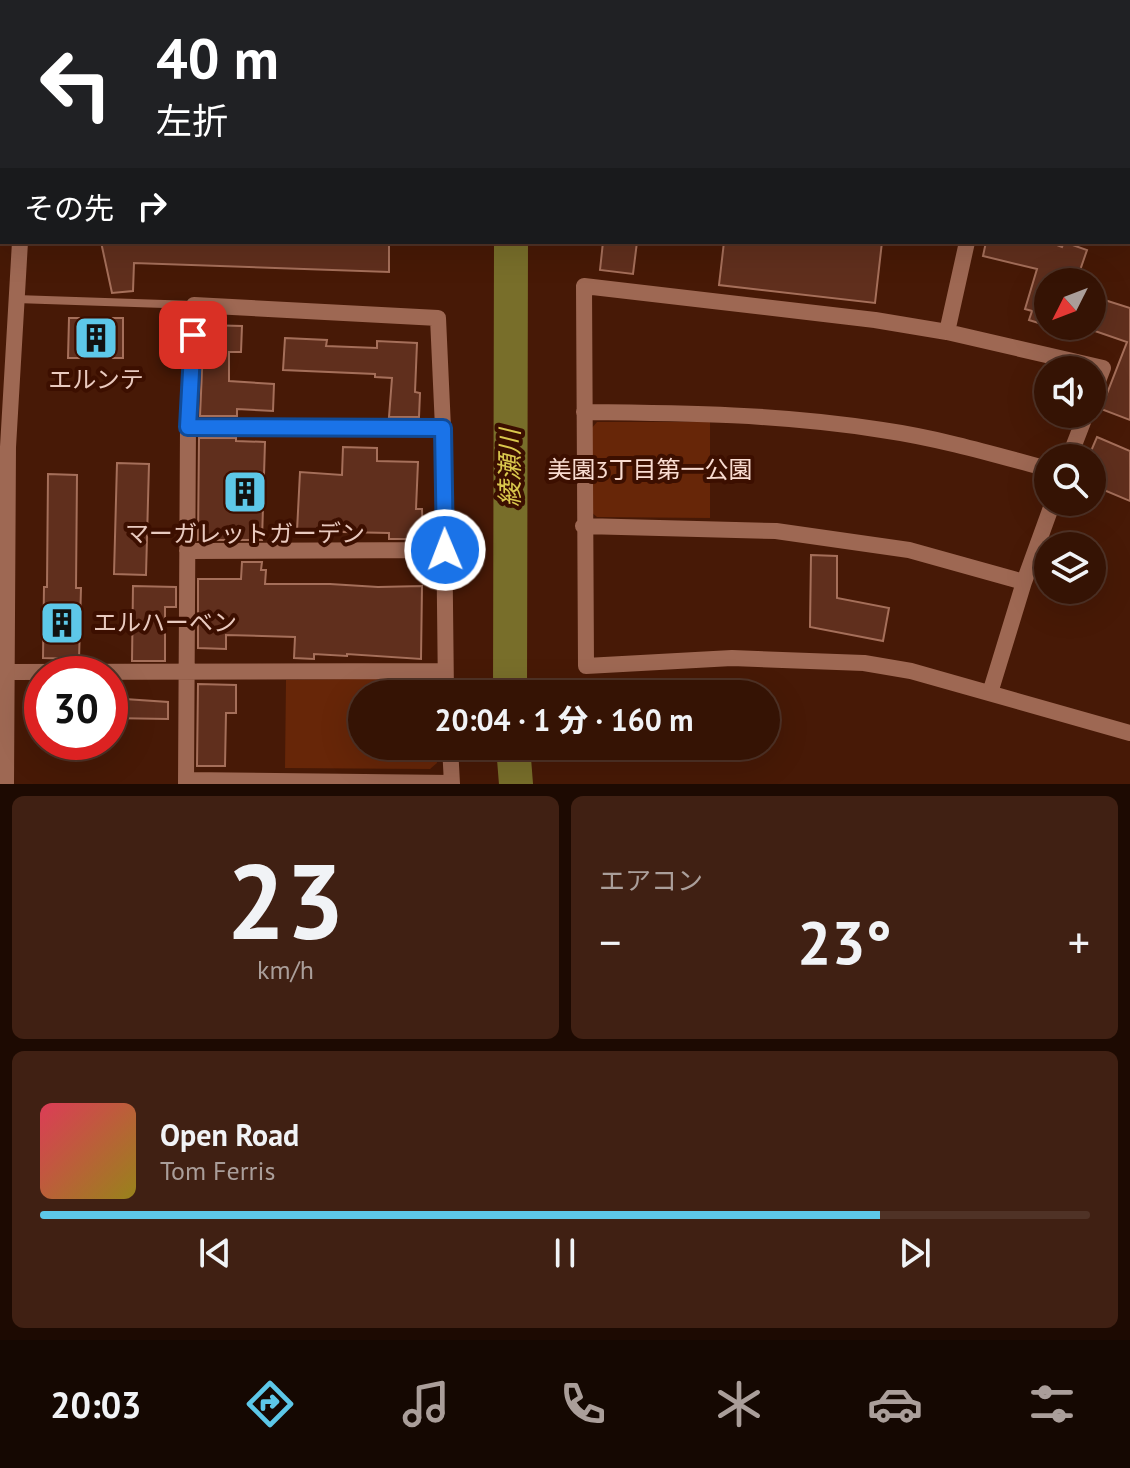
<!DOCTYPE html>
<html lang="ja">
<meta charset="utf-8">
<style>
body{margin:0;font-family:"PT Sans","Noto Sans JP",sans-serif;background:#402013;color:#f1f3f6;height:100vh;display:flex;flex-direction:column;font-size:30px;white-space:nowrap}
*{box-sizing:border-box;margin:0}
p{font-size:26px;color:#aa9e9a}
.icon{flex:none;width:44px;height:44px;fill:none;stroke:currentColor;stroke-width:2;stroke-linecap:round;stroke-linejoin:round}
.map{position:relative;height:784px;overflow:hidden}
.sheet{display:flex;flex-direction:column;gap:12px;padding:12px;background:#1d0a02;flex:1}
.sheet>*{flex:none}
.hud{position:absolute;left:0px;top:0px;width:1130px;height:244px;box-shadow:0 8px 32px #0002,0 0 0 2px #4f3226;background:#202124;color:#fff;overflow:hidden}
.needle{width:52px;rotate:228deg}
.buttons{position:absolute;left:1034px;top:268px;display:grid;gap:16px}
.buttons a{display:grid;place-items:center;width:72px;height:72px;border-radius:50%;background:#351304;box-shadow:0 8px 32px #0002,0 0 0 2px #4f3226;font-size:40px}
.speed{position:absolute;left:24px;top:656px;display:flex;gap:16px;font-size:40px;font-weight:700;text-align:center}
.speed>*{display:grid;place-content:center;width:104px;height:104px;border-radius:50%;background:#351304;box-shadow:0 8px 32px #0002,0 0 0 2px #4f3226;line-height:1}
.speed .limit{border:12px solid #d22;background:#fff;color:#111}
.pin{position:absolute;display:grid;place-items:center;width:68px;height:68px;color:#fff;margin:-34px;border-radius:16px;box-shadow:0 4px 12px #0006}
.me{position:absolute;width:88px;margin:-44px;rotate:359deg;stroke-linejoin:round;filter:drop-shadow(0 0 6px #0008)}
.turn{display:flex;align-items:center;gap:28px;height:168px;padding:0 24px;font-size:36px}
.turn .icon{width:104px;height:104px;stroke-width:2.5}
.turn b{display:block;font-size:56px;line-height:68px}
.then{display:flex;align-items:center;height:76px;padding:0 24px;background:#0003;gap:16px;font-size:30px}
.big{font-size:60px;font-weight:800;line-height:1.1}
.sheet .card{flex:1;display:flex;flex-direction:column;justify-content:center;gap:12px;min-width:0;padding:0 28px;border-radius:12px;background:#402013}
.sheet .dial{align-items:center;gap:0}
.dial b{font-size:104px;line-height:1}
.song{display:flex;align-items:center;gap:24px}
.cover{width:96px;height:96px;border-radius:12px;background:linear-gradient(135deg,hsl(350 70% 55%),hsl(50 70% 35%))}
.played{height:8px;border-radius:4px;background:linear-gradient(90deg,#5dc7e8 80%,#4f3226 80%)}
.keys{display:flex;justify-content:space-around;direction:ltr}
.heat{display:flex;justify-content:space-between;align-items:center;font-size:44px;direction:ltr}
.sheet .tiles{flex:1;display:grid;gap:12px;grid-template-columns:1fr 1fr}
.card:last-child{grid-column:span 2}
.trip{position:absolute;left:348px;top:680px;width:432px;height:80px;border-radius:40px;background:#351304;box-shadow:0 8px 32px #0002,0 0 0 2px #4f3226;font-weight:800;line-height:80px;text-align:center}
.tab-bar{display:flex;height:128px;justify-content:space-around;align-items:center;background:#150802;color:#aa9e9a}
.tab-bar .icon{width:56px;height:56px}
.tab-bar .on{color:#5dc7e8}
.tab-bar b{font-size:36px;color:#f1f3f6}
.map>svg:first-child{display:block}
.green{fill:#672608}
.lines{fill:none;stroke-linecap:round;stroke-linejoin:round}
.river{stroke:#786e2a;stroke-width:34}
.building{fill:#602f1d;stroke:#a56f5a;stroke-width:2}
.service{stroke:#9e6853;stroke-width:8}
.minor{stroke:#9e6853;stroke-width:16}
.tertiary{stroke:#9e6853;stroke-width:16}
.route-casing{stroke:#114b97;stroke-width:20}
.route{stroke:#1a73e8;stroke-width:14}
.labels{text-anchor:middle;stroke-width:8;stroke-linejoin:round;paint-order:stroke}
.poi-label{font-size:24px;fill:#e9cabf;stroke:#3c0f00}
.park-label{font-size:24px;fill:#f9dcd1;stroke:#3c0f00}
.water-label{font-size:26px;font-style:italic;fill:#dac84d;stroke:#3c0f00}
</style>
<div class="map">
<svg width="1130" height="784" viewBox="0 0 1130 784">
<rect width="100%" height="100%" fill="#471906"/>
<path class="green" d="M597,422H710V518L597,517L590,511L591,429Z
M427,678L432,686V694H362V746H436L437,763L430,769L285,768L286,680Z"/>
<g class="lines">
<path class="river" d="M512,2V0
M510,694L511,242
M513,746L516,784"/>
</g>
<path class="building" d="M101,242H389V272L134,263L133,291L112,293Z
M603,242H637L633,274L600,270Z
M724,242H882L875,303L719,285Z
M986,242H1049L1062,247L1064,242L1087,250L1076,282H1048V326L1029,320L1032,311L1025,309L1037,269L983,256Z
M1092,296L1130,308V420L1101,409L1127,342L1092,330Z
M69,318H123V358H68Z
M204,325L242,326L241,352H229V381L274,384L273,411L237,409V416H200Z
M285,338L327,340L326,346L377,348V341L417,343L415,392L420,393L419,417H389L392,378L375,377V374L283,370Z
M1097,437L1130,451V501L1092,485V458H1088Z
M199,438H236V441L265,442L262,540H198Z
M343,447L377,448V461L418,462L416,509H422L423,539H389V533L297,531L300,472L342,475Z
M117,463L149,464L146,575L114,574Z
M48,474L77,475L76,588H81L79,659L43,658L44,587H47Z
M811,555L837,556V598L889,608L883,641L810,627Z
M242,562H262L261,570H266L265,584H330L378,587L422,586L421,659L347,654V656L314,654V659L294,658L295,637L226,635V649L198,648V579H241Z
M133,586L176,587V607H165V661H132Z
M198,684L236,685V713H226L225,766H197Z
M110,698L168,702V719L110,718Z"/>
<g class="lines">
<path class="service" d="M1073,0L1078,2
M1128,22L1130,23
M16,299L194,305"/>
<path class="minor" d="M214,2V0
M947,332L967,242
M1092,397L1103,368L947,332L875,320L584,286L586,666L732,658L864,663L911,671L1130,733
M584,412C684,413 783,414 882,430C938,438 993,454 1048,469
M188,427L443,428
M1069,458L1086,414
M583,526L776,531L909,550L1024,582
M187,551L445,550
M7,672L445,671
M990,693L1024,582L1053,502
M450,746L452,784
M186,780L452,783
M186,784L188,427L194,305L438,318L443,428L446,694"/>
<path class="tertiary" d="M13,2V0
M41,2V0
M0,33H2
M0,144L2,121
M1128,169L1130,170
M1128,200L1130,201
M6,784L8,447L20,242"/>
</g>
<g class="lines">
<g class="route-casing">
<path id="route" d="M193,335L188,427L443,428L445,550"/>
</g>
<use href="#route" class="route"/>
</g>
<defs>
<g id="building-square" transform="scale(2.3)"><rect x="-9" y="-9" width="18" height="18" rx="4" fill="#5dc7e8" stroke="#3c0f00"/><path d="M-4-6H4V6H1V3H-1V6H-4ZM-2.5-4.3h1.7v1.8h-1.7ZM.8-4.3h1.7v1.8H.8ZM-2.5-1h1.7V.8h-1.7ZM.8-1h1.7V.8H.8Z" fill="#111"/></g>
</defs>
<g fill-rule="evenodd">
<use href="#building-square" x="96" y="338"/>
<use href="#building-square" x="245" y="492"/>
<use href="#building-square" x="62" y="623"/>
</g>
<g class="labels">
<g class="poi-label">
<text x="96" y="388">エルンテ</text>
<text x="245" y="542">マーガレットガーデン</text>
<text x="93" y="631" text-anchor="start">エルハーベン</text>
</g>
<g class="park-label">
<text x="650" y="478">美園3丁目第一公園</text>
</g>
<g class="water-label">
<text transform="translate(510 468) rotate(-90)" y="9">綾瀬川</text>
</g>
</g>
</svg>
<div class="buttons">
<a><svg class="needle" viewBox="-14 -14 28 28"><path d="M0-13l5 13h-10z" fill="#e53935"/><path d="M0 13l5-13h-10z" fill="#aa9e9a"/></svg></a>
<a><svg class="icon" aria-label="sound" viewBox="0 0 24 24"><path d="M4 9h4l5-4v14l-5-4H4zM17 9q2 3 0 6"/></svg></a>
<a><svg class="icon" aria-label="search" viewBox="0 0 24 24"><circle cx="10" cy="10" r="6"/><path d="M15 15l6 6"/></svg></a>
<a><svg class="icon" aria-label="layers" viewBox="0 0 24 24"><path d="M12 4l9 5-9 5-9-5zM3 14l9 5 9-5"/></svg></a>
</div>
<div class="speed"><div class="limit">30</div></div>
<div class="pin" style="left:193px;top:335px;background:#d93025"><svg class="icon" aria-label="arrive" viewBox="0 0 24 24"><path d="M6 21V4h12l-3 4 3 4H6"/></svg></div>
<svg class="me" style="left:445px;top:550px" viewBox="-20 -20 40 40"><circle r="17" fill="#1a73e8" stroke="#fff" stroke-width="3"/><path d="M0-11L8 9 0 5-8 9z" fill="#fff"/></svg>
<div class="trip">20:04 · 1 分 · 160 m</div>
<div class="hud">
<div class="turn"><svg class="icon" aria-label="left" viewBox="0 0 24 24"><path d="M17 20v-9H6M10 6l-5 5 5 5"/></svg><div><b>40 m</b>左折</div></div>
<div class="then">その先<svg class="icon" aria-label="right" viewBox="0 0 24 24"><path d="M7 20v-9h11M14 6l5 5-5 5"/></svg></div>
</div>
</div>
<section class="sheet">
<div class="tiles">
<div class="card dial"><b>23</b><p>km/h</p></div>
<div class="card"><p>エアコン</p>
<div class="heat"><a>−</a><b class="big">23°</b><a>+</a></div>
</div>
<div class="card">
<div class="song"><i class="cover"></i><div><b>Open Road</b><p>Tom Ferris</p></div></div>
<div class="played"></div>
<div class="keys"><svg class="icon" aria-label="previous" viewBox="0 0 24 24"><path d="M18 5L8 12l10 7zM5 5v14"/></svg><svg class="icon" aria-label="pause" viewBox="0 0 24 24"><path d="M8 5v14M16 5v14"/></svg><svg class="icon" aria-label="next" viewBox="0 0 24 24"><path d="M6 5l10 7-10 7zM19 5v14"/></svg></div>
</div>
</div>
</section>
<nav class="tab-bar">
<b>20:03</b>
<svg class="icon on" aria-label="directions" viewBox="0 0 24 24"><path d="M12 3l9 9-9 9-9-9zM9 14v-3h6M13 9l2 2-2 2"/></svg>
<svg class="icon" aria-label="music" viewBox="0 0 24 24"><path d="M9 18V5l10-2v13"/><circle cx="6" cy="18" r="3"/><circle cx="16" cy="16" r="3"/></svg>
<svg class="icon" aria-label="phone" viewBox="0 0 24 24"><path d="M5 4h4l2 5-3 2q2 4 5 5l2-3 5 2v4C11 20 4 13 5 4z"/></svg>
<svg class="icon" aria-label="climate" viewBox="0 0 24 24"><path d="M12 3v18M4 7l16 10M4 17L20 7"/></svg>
<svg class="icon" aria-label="car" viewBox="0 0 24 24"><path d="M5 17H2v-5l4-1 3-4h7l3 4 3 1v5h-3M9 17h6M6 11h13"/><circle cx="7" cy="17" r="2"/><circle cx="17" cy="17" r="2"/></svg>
<svg class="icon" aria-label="filters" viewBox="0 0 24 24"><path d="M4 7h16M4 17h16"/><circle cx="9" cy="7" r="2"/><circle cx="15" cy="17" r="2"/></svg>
</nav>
